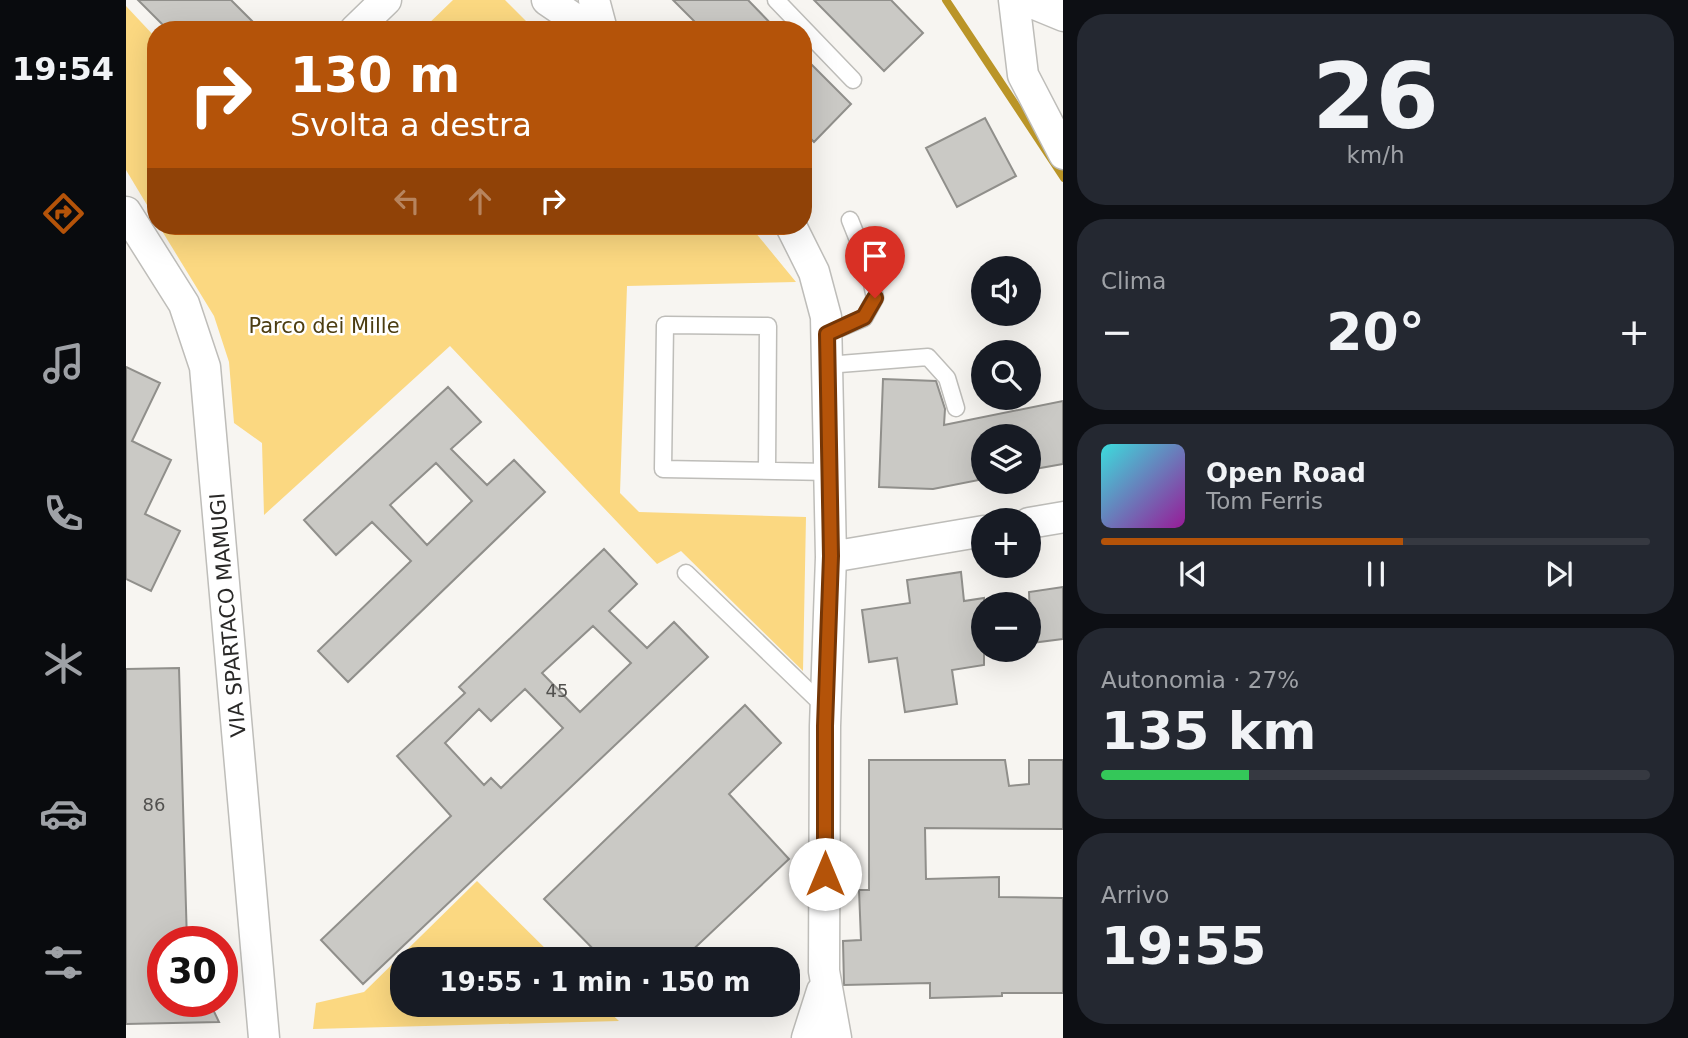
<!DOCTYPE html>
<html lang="it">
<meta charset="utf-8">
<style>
body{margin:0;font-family:"DejaVu Sans",sans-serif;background:#242831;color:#f1f3f6;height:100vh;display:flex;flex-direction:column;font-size:26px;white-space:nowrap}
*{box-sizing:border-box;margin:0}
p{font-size:23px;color:#9ea1a6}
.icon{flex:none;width:38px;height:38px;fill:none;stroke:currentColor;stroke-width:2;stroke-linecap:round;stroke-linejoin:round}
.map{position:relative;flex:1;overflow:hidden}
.sheet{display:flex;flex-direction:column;gap:14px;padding:14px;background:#0d0f14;width:625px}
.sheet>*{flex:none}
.hud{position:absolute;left:21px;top:21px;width:665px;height:214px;border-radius:28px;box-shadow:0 7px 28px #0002;background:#b45309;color:#fff;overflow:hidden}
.tools{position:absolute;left:845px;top:256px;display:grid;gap:14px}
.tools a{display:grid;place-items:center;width:70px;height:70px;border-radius:50%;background:#171b24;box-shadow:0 7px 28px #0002;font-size:35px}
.speed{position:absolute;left:21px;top:926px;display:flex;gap:14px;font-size:35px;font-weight:700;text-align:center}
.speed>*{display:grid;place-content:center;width:91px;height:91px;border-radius:50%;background:#171b24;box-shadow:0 7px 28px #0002;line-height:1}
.speed .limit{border:10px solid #d22;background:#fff;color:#111}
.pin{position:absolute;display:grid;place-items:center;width:60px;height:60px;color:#fff;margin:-72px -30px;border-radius:50% 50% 50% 0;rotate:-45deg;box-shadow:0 0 7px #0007}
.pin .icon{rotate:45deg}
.me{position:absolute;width:77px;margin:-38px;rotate:0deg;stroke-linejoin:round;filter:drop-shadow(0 0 5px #0008)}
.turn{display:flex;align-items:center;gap:24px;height:147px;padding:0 28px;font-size:32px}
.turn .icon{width:91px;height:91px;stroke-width:2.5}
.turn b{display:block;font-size:49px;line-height:60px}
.lanes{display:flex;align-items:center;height:66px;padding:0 28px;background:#0003;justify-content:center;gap:35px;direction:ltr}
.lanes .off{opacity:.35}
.big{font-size:52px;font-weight:800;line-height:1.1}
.sheet .tile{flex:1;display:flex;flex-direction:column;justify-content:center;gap:10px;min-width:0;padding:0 24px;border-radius:28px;background:#242831}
.sheet .dial{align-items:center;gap:0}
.dial b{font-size:91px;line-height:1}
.song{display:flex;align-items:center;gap:21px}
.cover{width:84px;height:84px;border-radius:10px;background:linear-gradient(135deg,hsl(180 70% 55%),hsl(300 70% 35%))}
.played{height:7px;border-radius:4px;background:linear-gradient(90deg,#b45309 55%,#363941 55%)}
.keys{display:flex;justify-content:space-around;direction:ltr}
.heat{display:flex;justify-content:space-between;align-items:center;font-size:38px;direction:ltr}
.charge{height:10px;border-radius:5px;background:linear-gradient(90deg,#34c759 27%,#363941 0)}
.trip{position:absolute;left:264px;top:947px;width:410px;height:70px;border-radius:28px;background:#171b24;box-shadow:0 7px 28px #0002;font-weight:800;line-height:70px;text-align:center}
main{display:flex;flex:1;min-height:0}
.menu{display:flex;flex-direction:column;width:126px;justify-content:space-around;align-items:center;background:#090b0e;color:#9ea1a6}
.menu .icon{width:49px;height:49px}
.menu .active{color:#b45309}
.menu b{font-size:32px;color:#f1f3f6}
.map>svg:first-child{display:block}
.green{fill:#fbd881}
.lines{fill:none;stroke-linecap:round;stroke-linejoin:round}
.stream{stroke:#ba9528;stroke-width:8}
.building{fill:#cac9c5;stroke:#908f8b;stroke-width:2;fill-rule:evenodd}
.lane-casing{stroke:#bebdb9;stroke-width:19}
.street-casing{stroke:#bebdb9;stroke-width:33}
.lane{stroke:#fff;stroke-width:16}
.street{stroke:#fff;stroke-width:30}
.route-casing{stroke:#753606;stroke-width:18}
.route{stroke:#b45309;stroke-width:12}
.labels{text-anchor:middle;stroke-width:5;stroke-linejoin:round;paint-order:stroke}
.number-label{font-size:18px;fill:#51504e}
.park-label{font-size:21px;fill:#4c3d11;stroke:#fff}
.street-label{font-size:21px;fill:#292827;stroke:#fff}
</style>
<main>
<nav class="menu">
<b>19:54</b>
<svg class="icon active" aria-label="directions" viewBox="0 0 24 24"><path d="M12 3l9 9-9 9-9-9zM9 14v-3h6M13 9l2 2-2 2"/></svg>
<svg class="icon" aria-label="music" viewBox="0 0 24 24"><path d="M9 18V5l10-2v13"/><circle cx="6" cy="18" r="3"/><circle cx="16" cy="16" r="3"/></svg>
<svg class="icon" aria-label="phone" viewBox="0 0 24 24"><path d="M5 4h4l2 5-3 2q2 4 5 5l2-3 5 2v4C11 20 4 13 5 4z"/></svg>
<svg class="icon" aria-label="climate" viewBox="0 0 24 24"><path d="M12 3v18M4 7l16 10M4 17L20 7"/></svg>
<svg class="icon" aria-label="car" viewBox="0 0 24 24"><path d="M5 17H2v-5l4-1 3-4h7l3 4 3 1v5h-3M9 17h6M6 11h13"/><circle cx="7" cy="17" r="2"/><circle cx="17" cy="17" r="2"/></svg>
<svg class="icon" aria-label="filters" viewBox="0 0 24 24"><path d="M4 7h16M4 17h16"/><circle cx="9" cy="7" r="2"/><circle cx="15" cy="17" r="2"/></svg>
</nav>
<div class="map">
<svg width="938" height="1038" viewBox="0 0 938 1038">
<rect width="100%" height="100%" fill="#f7f5f1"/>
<path class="green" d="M327,0H379L409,30H296Z
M0,6L30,38V220L0,170Z
M33,226H624L670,282L501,286L494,493L513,512L680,517L677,671L555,551L531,564L324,346L138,515L136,443L108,423L103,362L88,316Z
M351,881L430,959H276V1004L476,1005L493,1021L187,1029L190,1003L238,992Z"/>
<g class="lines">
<path class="stream" d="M820,0L938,178"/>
</g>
<path class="building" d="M12,0H105L135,30H42Z
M547,0H622L651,30H577Z
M688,0H765L797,33L758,71Z
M677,56L725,104L688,142L677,131Z
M859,118L890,176L831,207L800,148Z
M0,367L34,383L6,441L45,460L19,514L54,531L25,591L0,579Z
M757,379L810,381L819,409L818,425L937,401V464L903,470V436H858V479L807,489L753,487Z
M322,387L355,422L325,449L361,485L388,460L419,492L222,682L192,651L285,561L246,522L210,555L178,520ZM310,463L346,501L301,545L264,505Z
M478,549L511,584L483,611L521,648L548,622L582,657L237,984L195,940L325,816L271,756L339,693L333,687ZM467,626L505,663L454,712L416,673ZM399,689L437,728L375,788L365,778L358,785L319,743L353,709L365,721Z
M835,572L838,601L858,598V665L826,670L831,704L779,712L771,658L743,662L736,610L784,603L781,580Z
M937,587V639L905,643L903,592Z
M53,668L61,942H37V1001H83L93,1022L0,1024V669Z
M619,705L655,743L603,794L663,859L557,959H477L418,899Z
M743,760H879L883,786L903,784V760H937V829L799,828L800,879L873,877V897L937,898V993H876V996L804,998V983L718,985L717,941L735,940L733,890H743Z"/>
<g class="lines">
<g class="lane-casing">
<path id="lane" d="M650,0L727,80
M700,334L738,318L749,298L742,265L724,220
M701,365L802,357L821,378L830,408
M641,469L642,326L539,325L537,469L704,472
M560,573L700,708"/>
</g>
<g class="street-casing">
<path id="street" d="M421,0L465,30
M468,0L476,30
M888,0L897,75L938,154
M899,0L938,16
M229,30L260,0
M0,212L58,304L79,367L138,1038
M665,226L688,272L700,317L705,557L699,726L698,971L710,1038
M903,523L938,517
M705,557L858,531
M681,1038L696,991"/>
</g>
<use href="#lane" class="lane"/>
<use href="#street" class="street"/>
</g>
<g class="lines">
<g class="route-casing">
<path id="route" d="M699,874V726L705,556L701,334L738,317L749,298"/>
</g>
<use href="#route" class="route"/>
</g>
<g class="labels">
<g class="number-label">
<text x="431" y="697">45</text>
<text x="28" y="811">86</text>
</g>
<g class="park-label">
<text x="198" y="333">Parco dei Mille</text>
</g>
<g class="street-label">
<text transform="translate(102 615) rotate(-95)" y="7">VIA SPARTACO MAMUGI</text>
</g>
</g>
</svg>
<div class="tools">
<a><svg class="icon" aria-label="sound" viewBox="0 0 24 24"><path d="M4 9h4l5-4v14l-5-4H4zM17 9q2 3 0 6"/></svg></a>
<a><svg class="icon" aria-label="search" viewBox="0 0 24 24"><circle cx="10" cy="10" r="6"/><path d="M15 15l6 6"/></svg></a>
<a><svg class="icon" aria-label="layers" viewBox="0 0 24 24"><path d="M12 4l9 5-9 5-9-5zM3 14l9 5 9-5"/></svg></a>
<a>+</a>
<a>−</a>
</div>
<div class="speed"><div class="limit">30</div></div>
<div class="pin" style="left:749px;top:298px;background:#d93025"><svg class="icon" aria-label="arrive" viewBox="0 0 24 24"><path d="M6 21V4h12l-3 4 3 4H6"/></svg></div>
<svg class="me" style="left:699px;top:874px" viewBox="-20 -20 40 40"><circle r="19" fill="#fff"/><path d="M0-13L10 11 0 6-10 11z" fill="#b45309"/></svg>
<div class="trip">19:55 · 1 min · 150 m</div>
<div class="hud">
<div class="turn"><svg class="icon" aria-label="right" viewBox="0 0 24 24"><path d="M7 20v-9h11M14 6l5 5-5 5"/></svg><div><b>130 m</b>Svolta a destra</div></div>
<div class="lanes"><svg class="icon off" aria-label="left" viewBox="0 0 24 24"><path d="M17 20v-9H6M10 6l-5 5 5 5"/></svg><svg class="icon off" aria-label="ahead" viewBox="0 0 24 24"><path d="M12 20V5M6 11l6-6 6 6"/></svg><svg class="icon" aria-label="right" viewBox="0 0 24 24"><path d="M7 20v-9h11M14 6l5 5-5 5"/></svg></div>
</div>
</div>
<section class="sheet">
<div class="tile dial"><b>26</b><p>km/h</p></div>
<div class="tile"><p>Clima</p>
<div class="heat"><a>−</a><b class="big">20°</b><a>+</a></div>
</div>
<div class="tile">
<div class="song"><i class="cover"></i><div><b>Open Road</b><p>Tom Ferris</p></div></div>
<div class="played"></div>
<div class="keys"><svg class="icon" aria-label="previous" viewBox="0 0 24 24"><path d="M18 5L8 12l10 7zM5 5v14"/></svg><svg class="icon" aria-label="pause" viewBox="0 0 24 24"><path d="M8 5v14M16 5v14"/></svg><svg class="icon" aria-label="next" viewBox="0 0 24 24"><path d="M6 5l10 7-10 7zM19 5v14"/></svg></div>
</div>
<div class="tile"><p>Autonomia · 27%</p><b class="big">135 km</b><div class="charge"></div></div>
<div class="tile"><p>Arrivo</p><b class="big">19:55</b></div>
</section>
</main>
